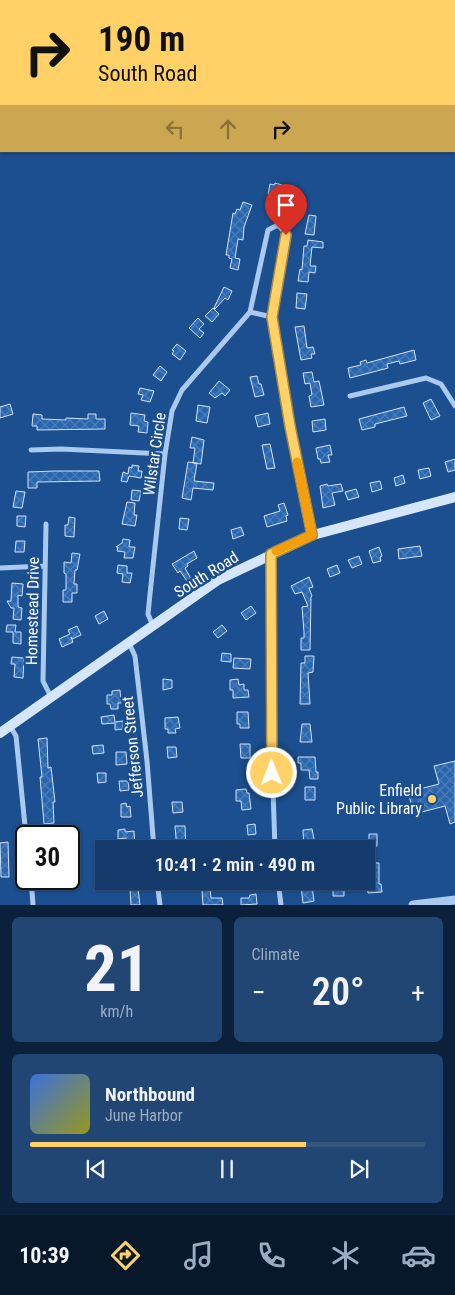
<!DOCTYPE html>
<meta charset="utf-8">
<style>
body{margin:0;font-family:"Roboto Condensed",sans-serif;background:#214673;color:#f1f3f6;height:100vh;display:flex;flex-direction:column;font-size:19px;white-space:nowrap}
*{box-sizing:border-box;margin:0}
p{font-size:16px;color:#9dadc1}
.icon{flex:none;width:28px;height:28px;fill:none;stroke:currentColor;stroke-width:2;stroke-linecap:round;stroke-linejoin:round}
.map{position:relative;height:905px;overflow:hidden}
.side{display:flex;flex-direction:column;gap:12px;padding:12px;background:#0b203b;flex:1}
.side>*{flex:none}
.hud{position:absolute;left:0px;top:0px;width:455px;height:152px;box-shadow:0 1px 4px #0004,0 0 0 1px #33557e;background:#ffd166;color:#111;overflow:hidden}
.speed{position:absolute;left:15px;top:825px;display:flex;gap:10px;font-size:25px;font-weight:700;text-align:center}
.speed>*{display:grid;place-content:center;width:65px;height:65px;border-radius:50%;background:#143b6b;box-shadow:0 1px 4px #0004,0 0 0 1px #33557e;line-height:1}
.speed .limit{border:2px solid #111;border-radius:8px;background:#fff;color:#111}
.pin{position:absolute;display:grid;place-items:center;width:42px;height:42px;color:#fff;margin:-51px -21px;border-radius:50% 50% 50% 0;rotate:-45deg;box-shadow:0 0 5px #0007}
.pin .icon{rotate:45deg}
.me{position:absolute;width:55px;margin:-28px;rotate:359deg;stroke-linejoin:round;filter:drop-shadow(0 0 4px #0008)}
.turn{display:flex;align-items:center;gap:18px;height:105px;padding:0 15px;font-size:22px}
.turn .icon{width:65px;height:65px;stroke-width:2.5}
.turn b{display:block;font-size:35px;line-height:42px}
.lanes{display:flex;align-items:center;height:48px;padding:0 15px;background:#0003;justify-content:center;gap:25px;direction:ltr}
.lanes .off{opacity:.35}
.big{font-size:38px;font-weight:600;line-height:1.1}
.side .tile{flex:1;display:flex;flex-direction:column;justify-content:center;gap:8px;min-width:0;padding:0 18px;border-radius:8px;background:#214673}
.side .dial{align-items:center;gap:0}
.dial b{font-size:65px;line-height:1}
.song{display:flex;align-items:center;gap:15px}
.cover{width:60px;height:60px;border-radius:8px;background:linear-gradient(135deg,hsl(220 70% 55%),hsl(60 70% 35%))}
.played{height:5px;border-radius:2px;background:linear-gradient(90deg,#ffd166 70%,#33557e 70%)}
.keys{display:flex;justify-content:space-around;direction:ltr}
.heat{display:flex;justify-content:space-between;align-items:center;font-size:28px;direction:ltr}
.side .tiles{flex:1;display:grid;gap:12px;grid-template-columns:1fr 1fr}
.tile:last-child{grid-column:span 2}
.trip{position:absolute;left:95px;top:840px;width:280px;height:50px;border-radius:0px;background:#143b6b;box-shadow:0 1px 4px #0004,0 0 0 1px #33557e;font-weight:600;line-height:50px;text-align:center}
.tab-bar{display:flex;height:80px;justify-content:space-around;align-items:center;background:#08182b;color:#9dadc1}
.tab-bar .icon{width:35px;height:35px}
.tab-bar .selected{color:#ffd166}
.tab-bar b{font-size:22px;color:#f1f3f6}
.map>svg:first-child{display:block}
.building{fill:url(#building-cross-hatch);stroke:#cfe3fa}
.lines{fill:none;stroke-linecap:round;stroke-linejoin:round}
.minor{stroke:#a9c9ee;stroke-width:5}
.tertiary{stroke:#a9c9ee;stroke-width:9}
.secondary{stroke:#d6e6fa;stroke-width:10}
.route-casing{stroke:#a68842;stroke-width:12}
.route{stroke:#ffd166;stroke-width:9}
.slow{stroke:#f59e0b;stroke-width:9}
.poi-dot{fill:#ffd166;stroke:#1b4f8f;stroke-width:2}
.labels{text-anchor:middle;stroke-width:5;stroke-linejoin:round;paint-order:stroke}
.street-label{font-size:16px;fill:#fff;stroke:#1b4f8f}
.poi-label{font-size:16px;fill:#fff;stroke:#1b4f8f;text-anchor:end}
</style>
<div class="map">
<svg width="455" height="905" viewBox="0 0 455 905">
<defs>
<pattern id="building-cross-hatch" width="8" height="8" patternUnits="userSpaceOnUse" patternTransform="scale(1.25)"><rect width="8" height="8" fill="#2a66ad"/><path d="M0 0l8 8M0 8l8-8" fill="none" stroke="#4a7db9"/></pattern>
</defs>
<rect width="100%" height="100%" fill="#1b4f8f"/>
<path class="building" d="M275,183L282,185L279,197L268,194L270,184L274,185Z
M243,202L252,205L244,227L243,240L238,239L235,258L240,259L238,270L230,268L232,259L229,258V255H226L233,213L235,214L237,209L240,210Z
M309,215L316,216L314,235L305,234Z
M308,240L323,242V248L312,247L310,266H316L315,273L309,272L308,282L298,281L300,269L302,270L304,246H307Z
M224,287L232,291L228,300L225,298L215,309L214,308Z
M297,293L307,294L305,309L296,308Z
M213,308L219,314L212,322L205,316Z
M198,318L204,324L199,329L204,333L200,338L189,328Z
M304,326L307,348L313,347L315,354H311L312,358L301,360L295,327Z
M177,344L186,351L180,360L172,354L174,351L172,350Z
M414,350L416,360L400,364L399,361L387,364L388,368L350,378L348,368L361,365L360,362L366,360L367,363Z
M160,366L167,372L161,381L153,375Z
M312,372L314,382L319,381L324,405L311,407L309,396L312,395L310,383L305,384L303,373Z
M257,376L259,384H261L264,395L255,397L250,377Z
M219,381L230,390L225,396L222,393L215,398L209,393Z
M140,388L154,391L150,402L141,400L143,395L138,394Z
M431,399L440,416L431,420L423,403Z
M10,404L13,414L0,418V407Z
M198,405L210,407L207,423L196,421Z
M404,407L407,416L375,424V427L362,430L359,419Z
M131,413L145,415L144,421L148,422L147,433L138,432L139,426L130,425Z
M268,413L270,424L258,427L255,416Z
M33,414L42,415V419L66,420V418L88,419V414H96V419H105V429L37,430V426H32Z
M325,419L326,430L313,432L312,421Z
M192,437L204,440L201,464L193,463L195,448H190Z
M270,444L275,468L267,469L262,445Z
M330,445L332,455H328L330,462L321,463L320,459H318L316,448Z
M455,459V470L448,472L445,462Z
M188,462L197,463L194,481L214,483L213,490L193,488L191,500L182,498Z
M132,465L139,466L138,471H142L141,478L129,476L127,482L121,481L123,472L128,474L129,467L132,468Z
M429,468L431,476L420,479L418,470Z
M55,471H99L100,481L37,482V488H28V472Z
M403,475L405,483L396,486L394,478Z
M380,481L382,489L372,492L370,483Z
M327,484L328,486L341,484L343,491L332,493L335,505L323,508L320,486Z
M356,489L359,497L348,500L345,492Z
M132,490L141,491L139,501L131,500Z
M16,491L25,492L22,508L13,507Z
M127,502L135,503L134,515H137L135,526L122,524Z
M284,503L288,515L286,516L287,521L267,527L264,516L280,511L278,505Z
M17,516H26L25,527L17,526Z
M69,517L75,518L74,537L65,536V525H68Z
M180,518L189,519L187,530L179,529Z
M241,527L244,535L233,539L231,530Z
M123,539L130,540L129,547H135L133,558H124L125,552L117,551L118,547H116L122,543Z
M16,541H25L24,552H15Z
M420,546L422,556L399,559L398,549Z
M379,547L382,556L380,557L381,561L373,563L369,551Z
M194,551L197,558L187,564L188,566L185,568L191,579L187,581L180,571L178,573L172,564Z
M72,553L80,554L77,570H75L74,584H77V593H72V602H63V590H66V574L64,573V562L71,563Z
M359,556L362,564L352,568L348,560Z
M118,565L127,566V573H132L130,583L122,582L123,574L117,573Z
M337,565L340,573L330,577L327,569Z
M309,577L313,587L309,588L312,596L311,597L310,650H301V638H304V632L302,607L308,606L302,592L295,594L291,586Z
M12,583L23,584L22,596L18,595V607L22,608L21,620L13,619L14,608H11L7,601H11Z
M251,606L256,613L246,620L241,613Z
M104,611L108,619L99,624L95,616Z
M7,625H16L15,632H21V644L13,643V632H6Z
M222,625L227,631L218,638L213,632Z
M77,626L81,635L72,639L71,637L73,642L62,647L59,639L70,634L68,630Z
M222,653L231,654V662L221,661Z
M305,656H314L313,672L308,673L310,704H300L301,663H305Z
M12,657L24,658L23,678L14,677L15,664H11Z
M234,658L251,659L250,669L233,668Z
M163,679L172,680V688L163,690Z
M238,679L239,685L244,684V690H248L249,697L233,698V690H230V680Z
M120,690L121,703H118V709H111L110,704H107V695H112V691Z
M237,712H248L249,728H240V724H237Z
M114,715L115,722L123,721V729L115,730V723L102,724L101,717Z
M178,717L180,728L175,729L176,733H168V729H165V718Z
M302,724H310L312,742H300Z
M47,738L48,768L51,767L55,802H53L54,823L44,824L40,777H42L38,739Z
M240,744H250V758H241Z
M103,745L104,753L93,754L92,746Z
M167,747H176L177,757L168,758Z
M116,752H126L127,764L116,765Z
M298,757H315L316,772H318V779H310L309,770H301V763H298Z
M455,761V822L450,824L445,806L414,814L408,792L439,784L434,766Z
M97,773H106V782L98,783Z
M119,781H128L129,790L120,791Z
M305,787H315V800H305Z
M246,789L247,793H249L251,809L242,810L241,801H236V790Z
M172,802H182L183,812L173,813Z
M126,803L127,807L130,806L131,817H121V804Z
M255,824L256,834L248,835L247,825Z
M175,826H185L186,849H177Z
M125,829V832L134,831L135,847L127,848L126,838L118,839V830Z
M312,829L316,849H304L303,830Z
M369,834H377V846H369Z
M8,842L9,877H1L0,843Z
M372,863H379V884H381L382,892L368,893L367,885L372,884Z
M312,886L314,901L303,903L301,887Z
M344,887V896H333V888Z
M138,888L140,905H131L130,889Z
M210,889L211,898H222L223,905H203L202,890Z
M256,894L257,904L241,905V898H249L250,895Z"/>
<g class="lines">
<path class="minor" d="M250,312L272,317
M350,396L426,378L441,384L455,406
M31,450L61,449L165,454
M46,524L43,681L51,697
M271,554L273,789L275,849
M0,568L45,566
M153,626L148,614L150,594L165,454L172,411L182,390L250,312L268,230L278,225L287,235L272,317L290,425L313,535
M129,643L135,656L147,761L154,849
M10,726L16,736L26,836
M31,879L33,905
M157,881L160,905
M278,881L281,905"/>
<path class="tertiary" d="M413,905L455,900"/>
<path class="secondary" d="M0,733L218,580L313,535L455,497"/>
</g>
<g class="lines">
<g class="route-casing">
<path id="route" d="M272,773L271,554L312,535L290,426L272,317L286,235"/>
</g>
<use href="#route" class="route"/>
<path class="slow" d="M276,551L312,535L297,462"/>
</g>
<circle class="poi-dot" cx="432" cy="799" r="5"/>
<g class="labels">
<g class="street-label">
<text transform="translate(154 454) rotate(-82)" y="6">Wilstar Circle</text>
<text transform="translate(206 574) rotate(-32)" y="6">South Road</text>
<text transform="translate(32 611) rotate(-89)" y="6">Homestead Drive</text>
<text transform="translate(132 747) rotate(-96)" y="6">Jefferson Street</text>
</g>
<g class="poi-label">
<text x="422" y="796">Enfield<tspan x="422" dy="18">Public Library</tspan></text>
</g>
</g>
</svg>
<div class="speed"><div class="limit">30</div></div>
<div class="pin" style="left:286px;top:235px;background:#d93025"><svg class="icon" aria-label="arrive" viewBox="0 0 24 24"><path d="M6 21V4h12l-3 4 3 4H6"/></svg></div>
<svg class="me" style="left:272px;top:773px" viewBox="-20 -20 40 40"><circle r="17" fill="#ffd166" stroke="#fff" stroke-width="3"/><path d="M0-11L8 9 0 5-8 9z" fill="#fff"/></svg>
<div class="trip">10:41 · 2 min · 490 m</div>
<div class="hud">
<div class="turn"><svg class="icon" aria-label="right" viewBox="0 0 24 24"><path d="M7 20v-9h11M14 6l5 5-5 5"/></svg><div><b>190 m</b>South Road</div></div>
<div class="lanes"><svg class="icon off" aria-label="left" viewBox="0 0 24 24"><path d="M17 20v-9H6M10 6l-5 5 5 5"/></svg><svg class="icon off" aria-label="ahead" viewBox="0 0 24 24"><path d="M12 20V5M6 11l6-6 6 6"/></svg><svg class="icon" aria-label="right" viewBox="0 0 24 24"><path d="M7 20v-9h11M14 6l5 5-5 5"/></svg></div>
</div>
</div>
<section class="side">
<div class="tiles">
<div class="tile dial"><b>21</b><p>km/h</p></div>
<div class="tile"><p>Climate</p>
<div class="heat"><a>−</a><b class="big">20°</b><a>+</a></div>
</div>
<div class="tile">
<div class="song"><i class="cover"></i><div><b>Northbound</b><p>June Harbor</p></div></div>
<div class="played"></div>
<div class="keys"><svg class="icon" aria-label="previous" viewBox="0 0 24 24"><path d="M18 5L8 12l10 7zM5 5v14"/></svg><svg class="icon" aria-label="pause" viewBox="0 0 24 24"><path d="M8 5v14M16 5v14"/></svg><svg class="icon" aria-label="next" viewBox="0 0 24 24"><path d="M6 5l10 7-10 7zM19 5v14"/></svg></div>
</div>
</div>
</section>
<nav class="tab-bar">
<b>10:39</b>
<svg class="icon selected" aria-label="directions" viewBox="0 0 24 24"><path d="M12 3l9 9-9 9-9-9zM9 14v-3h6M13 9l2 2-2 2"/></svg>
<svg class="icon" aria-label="music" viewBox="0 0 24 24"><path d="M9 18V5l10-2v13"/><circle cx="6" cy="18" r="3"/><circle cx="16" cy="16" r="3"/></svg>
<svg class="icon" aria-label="phone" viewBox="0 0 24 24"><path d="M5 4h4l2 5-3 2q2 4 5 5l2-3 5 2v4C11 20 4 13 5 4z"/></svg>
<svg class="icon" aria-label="climate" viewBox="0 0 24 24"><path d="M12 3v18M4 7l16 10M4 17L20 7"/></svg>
<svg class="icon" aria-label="car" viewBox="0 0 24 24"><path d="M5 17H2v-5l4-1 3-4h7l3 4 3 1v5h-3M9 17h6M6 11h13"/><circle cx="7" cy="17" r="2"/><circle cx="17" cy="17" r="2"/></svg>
</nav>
